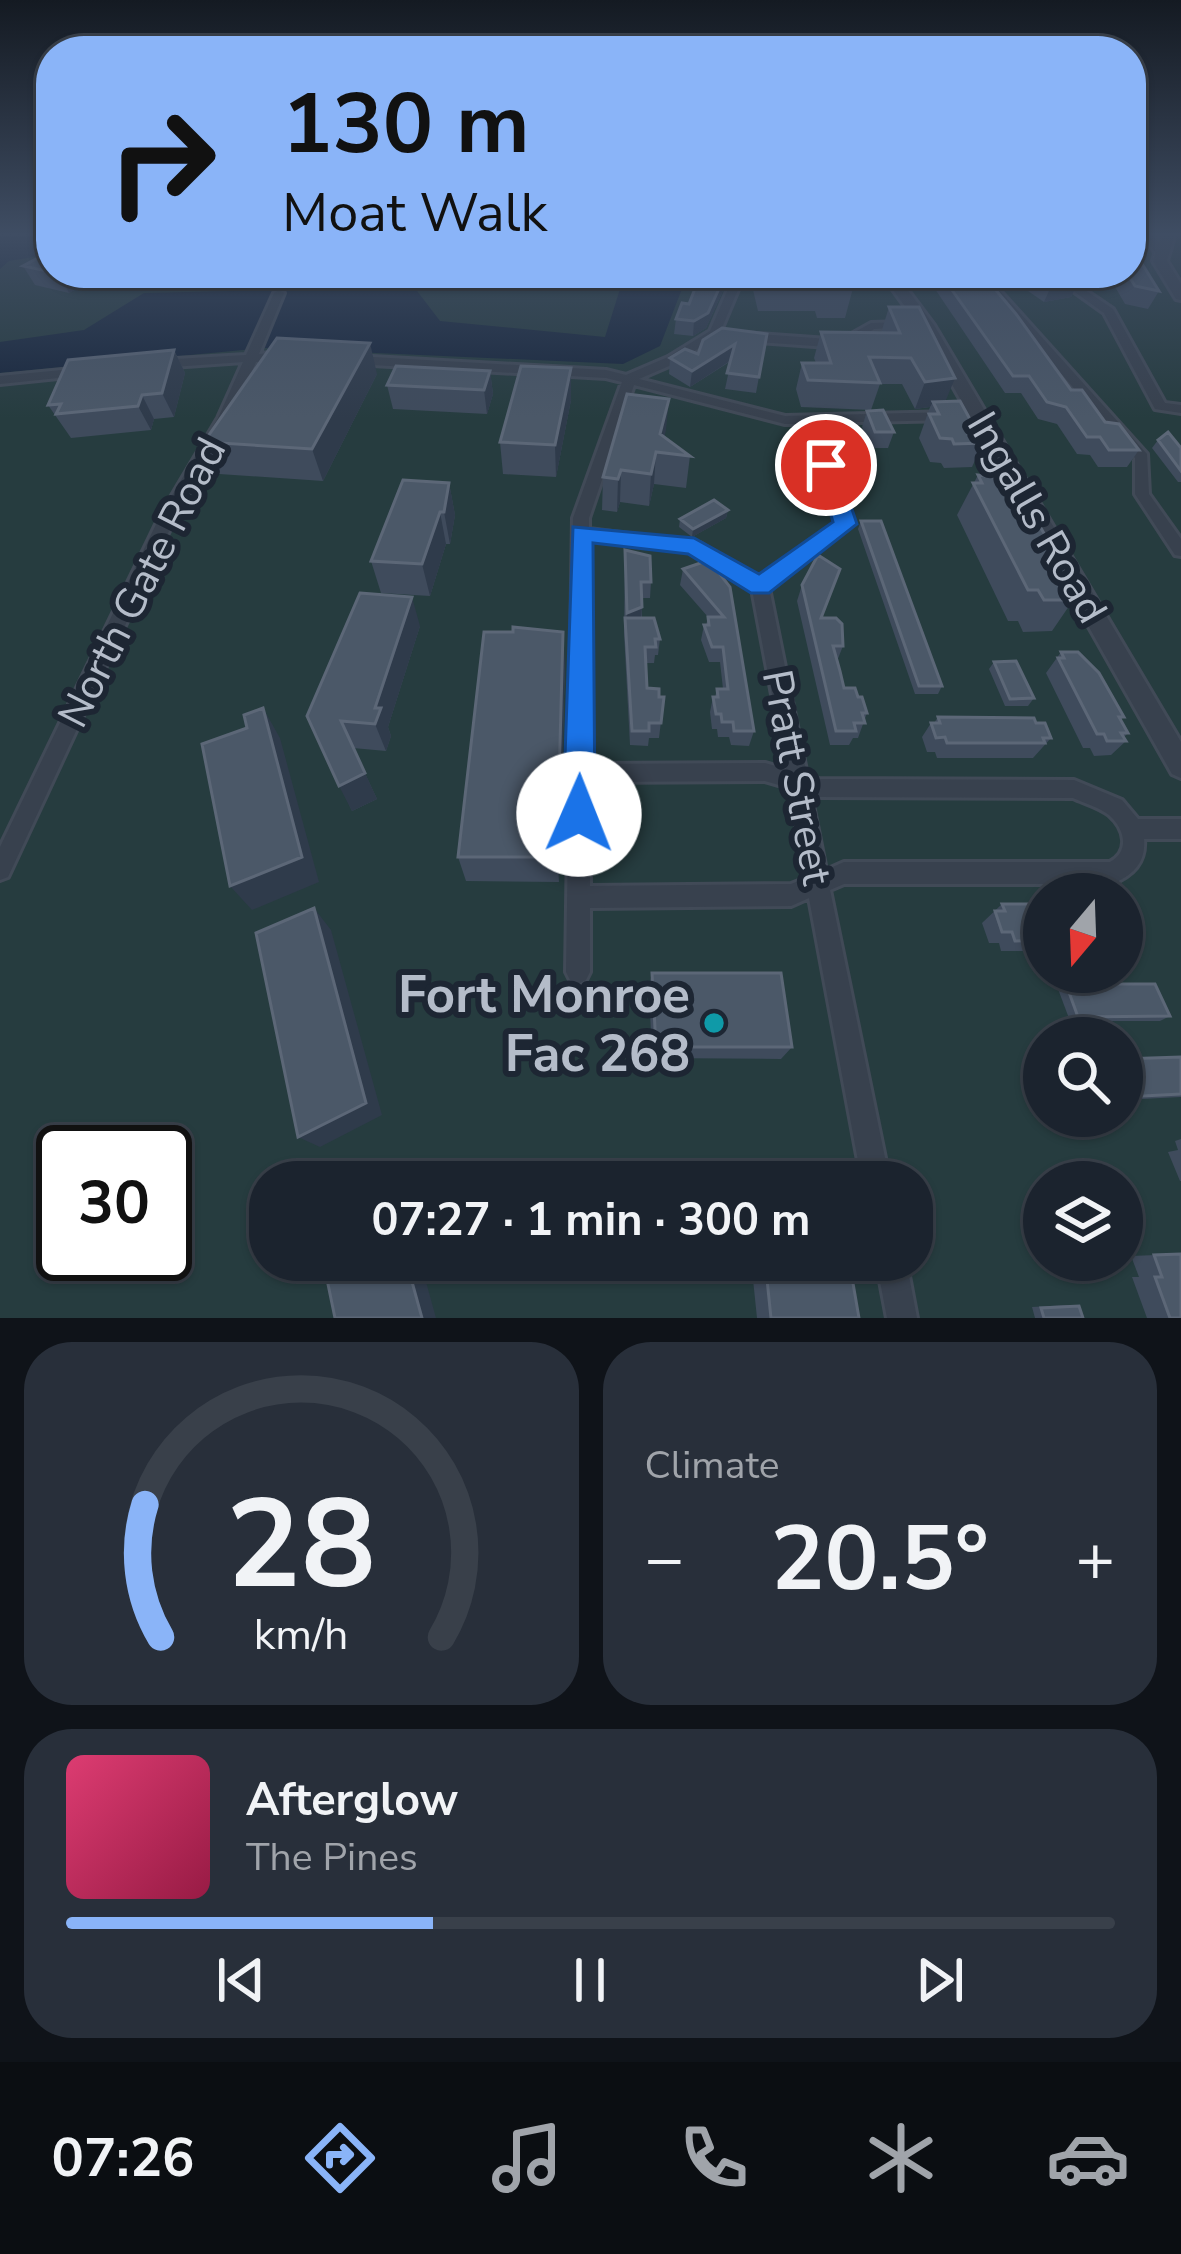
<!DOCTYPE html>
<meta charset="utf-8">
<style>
body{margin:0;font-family:"Nunito Sans",sans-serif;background:#282f3a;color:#f1f3f6;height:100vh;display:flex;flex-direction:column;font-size:45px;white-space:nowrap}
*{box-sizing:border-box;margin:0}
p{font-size:39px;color:#a0a4aa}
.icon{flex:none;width:66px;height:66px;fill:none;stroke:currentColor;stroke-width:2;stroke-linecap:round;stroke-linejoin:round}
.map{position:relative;height:1318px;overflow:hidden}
.side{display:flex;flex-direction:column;gap:24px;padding:24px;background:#0f1319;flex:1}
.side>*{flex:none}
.guide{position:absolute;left:36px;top:36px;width:1110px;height:252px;border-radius:48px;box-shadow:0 3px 9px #0004,0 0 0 3px #39404a;background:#8ab4f8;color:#111;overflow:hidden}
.needle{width:78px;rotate:199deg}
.controls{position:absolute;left:1023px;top:873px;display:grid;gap:24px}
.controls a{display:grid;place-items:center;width:120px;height:120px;border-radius:50%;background:#1b232e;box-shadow:0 3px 9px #0004,0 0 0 3px #39404a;font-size:60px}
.speed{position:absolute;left:36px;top:1125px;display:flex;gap:24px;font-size:60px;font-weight:700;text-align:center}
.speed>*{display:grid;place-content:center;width:156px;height:156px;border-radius:50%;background:#1b232e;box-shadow:0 3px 9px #0004,0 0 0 3px #39404a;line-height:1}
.speed .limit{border:6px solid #111;border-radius:18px;background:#fff;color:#111}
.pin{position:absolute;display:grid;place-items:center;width:102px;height:102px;color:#fff;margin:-51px;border:6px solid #fff;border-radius:50%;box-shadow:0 3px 12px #0007}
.me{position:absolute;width:132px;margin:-66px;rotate:1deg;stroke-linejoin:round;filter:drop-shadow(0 0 9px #0008)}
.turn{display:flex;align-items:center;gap:42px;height:252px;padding:0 48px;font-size:54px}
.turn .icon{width:156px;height:156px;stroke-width:2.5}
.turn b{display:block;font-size:84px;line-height:102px}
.big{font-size:90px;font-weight:700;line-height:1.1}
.side .card{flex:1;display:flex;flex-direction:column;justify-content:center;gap:18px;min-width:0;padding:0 42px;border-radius:48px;background:#282f3a}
.side .dial{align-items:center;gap:0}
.dial svg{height:312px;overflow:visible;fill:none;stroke:#39404a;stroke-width:7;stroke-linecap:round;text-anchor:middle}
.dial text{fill:#f1f3f6;stroke:none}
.song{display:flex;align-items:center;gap:36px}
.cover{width:144px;height:144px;border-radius:18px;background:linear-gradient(135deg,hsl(340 70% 55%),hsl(340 70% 35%))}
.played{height:12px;border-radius:6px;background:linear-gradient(90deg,#8ab4f8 35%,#39404a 35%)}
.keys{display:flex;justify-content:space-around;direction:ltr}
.heat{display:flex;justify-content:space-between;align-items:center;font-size:66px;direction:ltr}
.side .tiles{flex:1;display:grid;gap:24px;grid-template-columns:1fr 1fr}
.card:last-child{grid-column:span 2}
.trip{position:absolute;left:249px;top:1161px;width:684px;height:120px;border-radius:48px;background:#1b232e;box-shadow:0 3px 9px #0004,0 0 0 3px #39404a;font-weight:700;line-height:120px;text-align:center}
.tab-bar{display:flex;height:192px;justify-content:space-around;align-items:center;background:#0b0e12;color:#a0a4aa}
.tab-bar .icon{width:84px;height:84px}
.tab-bar .current{color:#8ab4f8}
.tab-bar b{font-size:54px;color:#f1f3f6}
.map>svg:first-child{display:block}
.green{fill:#263c3f;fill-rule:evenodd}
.water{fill:#17263c}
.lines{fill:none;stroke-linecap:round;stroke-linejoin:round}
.minor-casing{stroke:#414a57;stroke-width:6}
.tertiary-casing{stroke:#414a57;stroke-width:6}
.minor{fill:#38414e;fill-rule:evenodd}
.tertiary{fill:#38414e;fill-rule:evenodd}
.wall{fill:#3f4b5c}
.shaded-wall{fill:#2f3b4b}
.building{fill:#4b5868;stroke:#5c6777;stroke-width:3}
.route{fill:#1a73e8;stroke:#114b97;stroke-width:3}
.culture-dot{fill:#0f9aa8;stroke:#1d2633;stroke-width:4.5}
.labels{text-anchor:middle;stroke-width:12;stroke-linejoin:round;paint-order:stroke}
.street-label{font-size:42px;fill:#b4bcc9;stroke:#1d2633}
.near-poi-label{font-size:51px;font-weight:bold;fill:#b4bcc9;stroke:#1d2633;text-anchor:end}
</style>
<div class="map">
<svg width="1181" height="1318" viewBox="0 0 1181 1318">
<rect width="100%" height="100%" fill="#242f3e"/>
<path class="green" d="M0,233H51V273H1131V233H1181V1318H0ZM1044,894H1122V972H1044ZM1044,1038H1122V1116H1044ZM63,1152H165V1254H63ZM270,1182H912V1260H270ZM1044,1182H1122V1260H1044Z"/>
<path class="water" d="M0,233H51V254L9,261L0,269Z
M625,273H688L660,346L623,364L265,348L0,373V342L84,330L144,293L414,287L440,321L605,337Z"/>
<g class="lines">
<g class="minor-casing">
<path id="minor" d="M1143,233H1153L1165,252L1164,254H1156Z
M283,273H293L286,281L281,278Z
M735,273H745L719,335L676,363L639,379L785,416L951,412L958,416L951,420L817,423L853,524L769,588L807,775L819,779L1074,780L1122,800L1138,819H1181V839H1144C1146,863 1133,875 1112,884H844L830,890L890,1182H862L809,898L791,906L590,908V972L586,980L578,984L570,980L566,972L573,518L622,382L606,378L355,364L349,360L355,356L606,370L626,375L668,357L710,331ZM634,385L785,424H804L837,522L759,578L700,543L589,529V518ZM589,539L690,552L752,589L786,769L765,763L589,764ZM765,781L789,788L806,878L791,884L590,886L589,782ZM811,795L819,797L1073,798C1084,803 1099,807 1109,815C1125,829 1130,851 1110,862H844L826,870Z
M973,273H984L1147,454L1149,494L1181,539V556L1175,555L1135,494V458Z
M1048,273H1060L1113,309L1165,403L1181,405V413L1155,409L1104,313Z
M279,290L284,293L259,354L286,352L292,356L286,360L256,362L232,418L177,514L8,877L0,880V847L161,514L218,418L243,362L158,368L152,364L158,360L246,355L274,293Z
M903,322L909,325L907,327L874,329L853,343L828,347L744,341L738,337L744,333L828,339L846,337L871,323Z
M83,368L87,369V375L0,384V376Z
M876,1260H906L917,1318H887Z"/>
</g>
<g class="tertiary-casing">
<path id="tertiary" d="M1162,233H1175L1167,261L1181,284V300L1176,299L1153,261Z
M881,273H895L934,325L1181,742V778L1172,774L919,326Z"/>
</g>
<use href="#minor" class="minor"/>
<use href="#tertiary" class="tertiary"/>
</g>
<path class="wall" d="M51,251V273H103L69,293L35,285L23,266Z
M491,273H525L526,285L502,288Z
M701,273H731L706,328L693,336L674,334L676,319L689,304Z
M749,273H847L853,288L845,318H817L815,311H758Z
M920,273H976L1071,390L1139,450L1127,467H1098L1090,455L1077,454L1057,424L1038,419L1021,393H1005L933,286H926Z
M1002,273H1072L1080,279L1071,297L1044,302Z
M1107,273H1131L1159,291L1148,309L1125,304Z
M889,307L946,401L983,443L972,467L944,468L941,463L930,462L919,438L930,407L915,409L902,384H880L871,410L801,407L796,389L802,363H816L814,358L821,332L881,333Z
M767,334L756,393L725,389L731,361L690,387L669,374L670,358L698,354Z
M174,350L185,373L174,417L154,419L151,430L71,438L48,405Z
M490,371L493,394L487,414L393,409L387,385Z
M377,374L323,481L219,474L204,442Z
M669,399L664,437L690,456L686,488L654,484L649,506L620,502L617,512L602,510L603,477Z
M571,400L556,477L503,474L500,442Z
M867,411L894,432L888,448H870L862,427Z
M1158,440L1181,448V482H1178L1152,448Z
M978,475L1078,593L1052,631L1023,632L1018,621H1008L957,515Z
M449,483L455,515L450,544H446L430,596L381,593L371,561Z
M728,510L726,518L692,537L679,527L680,519Z
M861,521L942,686L938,694H915L858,529Z
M625,550L651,582L650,598H642V618L660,639L658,655H655L654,663H646L647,688L659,697H664L659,738H649L648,746L630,745L624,633Z
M709,560L754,731L749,746L731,745L729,737H718L717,729H712L710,712L713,697H715L717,689H723L720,662H709L701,640L704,625H706L708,617L680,585L683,569Z
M802,585L821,618L843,646L837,661L844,688L858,697L867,713L858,738H853L849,745H830L797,601Z
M420,626L388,727L391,736L386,751L353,748L377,799L352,811L307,716Z
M1061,652L1124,717L1120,720L1128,733L1124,737L1126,741L1111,755L1094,756L1090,748H1083L1046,673Z
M994,662L1034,698L1028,706H1005L989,669Z
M565,663L559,882L466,881L458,857Z
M938,717L1036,723L1051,738L1033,758H937L935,752H927L922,737L931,723H934Z
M1002,904H1044V951H1001L999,943H989L982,923Z
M652,973L792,1047L781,1059L652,1058L649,987Z
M1066,984L1170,1016L1160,1021H1070L1058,989Z
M1181,1057V1097L1122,1100V1059Z
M1181,1139V1181H1180L1168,1152L1178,1150L1175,1141Z
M1181,1254V1318H1147L1132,1277H1139L1131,1256Z
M751,1260H849L859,1318H757Z
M1069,1305L1079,1306L1083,1318H1035L1032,1307Z"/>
<path class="shaded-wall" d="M59,273H103L69,293Z
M501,273H525L526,285L502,288Z
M726,273H731L706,328L693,336L694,321Z
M1080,279L1071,297L1044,302L1052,284Z
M370,343L377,374L323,481L312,449Z
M735,344L733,359L690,387L692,371Z
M174,350L185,373L174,417L162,393Z
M571,368V400L556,477L555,445Z
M490,371L493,394L487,414L484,390Z
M955,378L944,405L933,402L930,407L915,409L925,382Z
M142,395L154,419L151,430L138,406Z
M669,399L666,430L661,452L660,434Z
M656,452L654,484L649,506L651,474Z
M621,470L620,502L617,512L618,479Z
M449,483L455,515L450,544L444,512Z
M728,510L726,518L692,537L693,529Z
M440,512L446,544L430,596L422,564Z
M412,597L420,626L388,727L391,736L386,751L375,724V708Z
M642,607L641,622L626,628L627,613Z
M563,632L565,663L559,882L557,857Z
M263,708L280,738L319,882L252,910L230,886Z
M365,773L377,799L352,811L339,786Z
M314,908L331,930L382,1115L320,1147L298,1137Z
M406,1260H420L436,1318H422Z"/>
<path class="building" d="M1131,246L1159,291L1135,286L1127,273H1131Z
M51,251V272L23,266Z
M701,273H726L708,313L694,321L676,319L682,303L689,304Z
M761,273H847L853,288L824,287L822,281H763Z
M940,273H976L982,282H989L1016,314L1071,390H1082L1105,422L1119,424L1139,450H1109L1100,437H1087L1066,407L1047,402L1029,376H1013Z
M1036,273H1072L1080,279L1052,284Z
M889,307H919L955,378L925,382L911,358L869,357L880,383L808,380L802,363H831L821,332L900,333Z
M722,328L767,334L759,377L727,373L735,344L692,371L670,358L685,349L698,354L703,340Z
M277,338L370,343L312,449L204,442Z
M174,350L162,393L142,395L138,406L56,414L61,404L48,405L68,360Z
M396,366L490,371L484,390L387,385Z
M521,366L571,368L555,445L500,442Z
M627,394L669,399L660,434L690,456L656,452L651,474L621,470L618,479L603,477Z
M960,401L983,443L954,444L952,439L940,438L929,414H939L933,402Z
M883,410L894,432H875L867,411Z
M1168,432L1181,448V471L1158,440Z
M978,475L1013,479L1078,593H1070L1074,600H1044L1038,590H1028L973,483H982Z
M403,480L449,483L444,512H440L422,564L371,561Z
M714,500L728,510L693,529L680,519Z
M861,521H881L942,686H919Z
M625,550L650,556L651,582H641L642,607L627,613Z
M818,555L840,569L821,618H836L842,624L843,646H833L840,671L844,688H855L858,697H862L867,713H862L865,723H854L856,731H836L802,585Z
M709,560L730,587L754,731H734L733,722H722L721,714H716L713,697H718L717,689H728L727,681L723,647H712L704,625H709L708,617H724L683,569Z
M360,593L412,597L375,708H381L375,724L341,721L365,773L339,786L307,716Z
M625,618H654L660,639H655L656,647H645L647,688L659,689V697H664L661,723H649V731H632Z
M513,627L563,632L557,857H458L484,632H513Z
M1061,652H1078L1099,673L1124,717H1119L1128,733H1121L1126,741H1107L1104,734H1097L1058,658H1064Z
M1016,661L1034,698L1010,699L994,662Z
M263,708L302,857L230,886L202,744L247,728L244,715Z
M938,717L1034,718L1036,723H1045L1051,738H1043L1045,743H947L945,737L936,738L931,723H940Z
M1002,904H1044V940L1015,941L1012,932H1002L995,911H1005Z
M314,908L366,1103L298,1137L256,933Z
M1122,911H1130L1140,932H1129L1133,940H1122Z
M652,973H781L792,1047H656Z
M1066,984H1155L1170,1016L1078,1017Z
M1181,1057V1094L1124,1097L1122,1091V1059Z
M1181,1254V1318H1170L1155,1277H1162L1154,1255Z
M323,1260H406L422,1318H335Z
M765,1260H849L859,1318H771Z
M1079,1306L1083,1318H1044L1041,1308Z"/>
<linearGradient id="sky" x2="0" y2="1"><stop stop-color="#141a22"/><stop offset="0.56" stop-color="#3f4d63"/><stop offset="1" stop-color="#3f4d63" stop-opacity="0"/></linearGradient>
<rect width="1181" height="418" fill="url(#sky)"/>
<path class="route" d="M826,458L837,465L857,524L769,593H751L688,554L593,543L595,814L590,825L579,829L567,825L563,814L573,527L694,538L759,574L833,522L816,465Z"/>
<circle class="culture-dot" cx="714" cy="1023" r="12"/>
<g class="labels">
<g class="street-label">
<text transform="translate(1038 517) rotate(60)" y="15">Ingalls Road</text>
<text transform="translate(141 582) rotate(-63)" y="15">North Gate Road</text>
<text transform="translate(798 777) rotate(79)" y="15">Pratt Street</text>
</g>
<g class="near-poi-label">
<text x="690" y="1012">Fort Monroe<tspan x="690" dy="59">Fac 268</tspan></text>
</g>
</g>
</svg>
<div class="controls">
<a><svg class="needle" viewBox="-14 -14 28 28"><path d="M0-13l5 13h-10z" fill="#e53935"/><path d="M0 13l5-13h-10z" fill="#a0a4aa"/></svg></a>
<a><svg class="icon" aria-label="search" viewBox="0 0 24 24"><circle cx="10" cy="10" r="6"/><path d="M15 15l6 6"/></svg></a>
<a><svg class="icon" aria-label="layers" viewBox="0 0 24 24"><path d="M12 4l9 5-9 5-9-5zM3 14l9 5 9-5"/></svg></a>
</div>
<div class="speed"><div class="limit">30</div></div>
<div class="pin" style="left:826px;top:465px;background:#d93025"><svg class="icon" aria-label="arrive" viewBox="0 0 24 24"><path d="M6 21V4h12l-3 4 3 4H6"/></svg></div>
<svg class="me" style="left:579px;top:814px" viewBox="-20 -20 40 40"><circle r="19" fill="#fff"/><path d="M0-13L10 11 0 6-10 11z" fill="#1a73e8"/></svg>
<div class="trip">07:27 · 1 min · 300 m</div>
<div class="guide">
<div class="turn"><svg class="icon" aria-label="right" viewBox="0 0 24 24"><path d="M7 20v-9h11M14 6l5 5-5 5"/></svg><div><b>130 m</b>Moat Walk</div></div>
</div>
</div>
<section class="side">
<div class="tiles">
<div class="card dial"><svg viewBox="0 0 100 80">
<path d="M14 69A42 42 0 1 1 86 69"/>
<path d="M14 69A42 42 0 0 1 10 35" stroke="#8ab4f8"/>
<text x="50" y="56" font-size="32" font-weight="700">28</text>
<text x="50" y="72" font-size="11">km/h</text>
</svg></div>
<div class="card"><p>Climate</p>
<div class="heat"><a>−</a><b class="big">20.5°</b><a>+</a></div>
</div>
<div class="card">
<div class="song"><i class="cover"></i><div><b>Afterglow</b><p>The Pines</p></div></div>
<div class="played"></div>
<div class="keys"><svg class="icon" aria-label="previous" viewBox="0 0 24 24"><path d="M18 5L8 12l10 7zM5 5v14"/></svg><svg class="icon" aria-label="pause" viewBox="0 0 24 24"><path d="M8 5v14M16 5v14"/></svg><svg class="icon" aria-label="next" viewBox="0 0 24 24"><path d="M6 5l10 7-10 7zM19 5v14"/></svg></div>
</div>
</div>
</section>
<nav class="tab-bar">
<b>07:26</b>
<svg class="icon current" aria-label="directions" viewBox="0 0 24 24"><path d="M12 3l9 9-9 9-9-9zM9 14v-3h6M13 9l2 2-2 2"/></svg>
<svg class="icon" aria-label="music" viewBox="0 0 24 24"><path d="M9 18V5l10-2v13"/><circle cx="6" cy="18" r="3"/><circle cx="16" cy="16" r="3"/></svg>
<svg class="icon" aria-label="phone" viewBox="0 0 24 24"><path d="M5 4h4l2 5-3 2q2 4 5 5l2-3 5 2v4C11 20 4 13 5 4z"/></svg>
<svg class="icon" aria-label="climate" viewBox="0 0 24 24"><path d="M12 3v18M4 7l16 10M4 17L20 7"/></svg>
<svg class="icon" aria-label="car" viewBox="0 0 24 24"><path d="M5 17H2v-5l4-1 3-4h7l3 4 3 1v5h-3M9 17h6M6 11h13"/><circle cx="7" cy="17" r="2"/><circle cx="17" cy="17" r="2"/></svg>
</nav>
